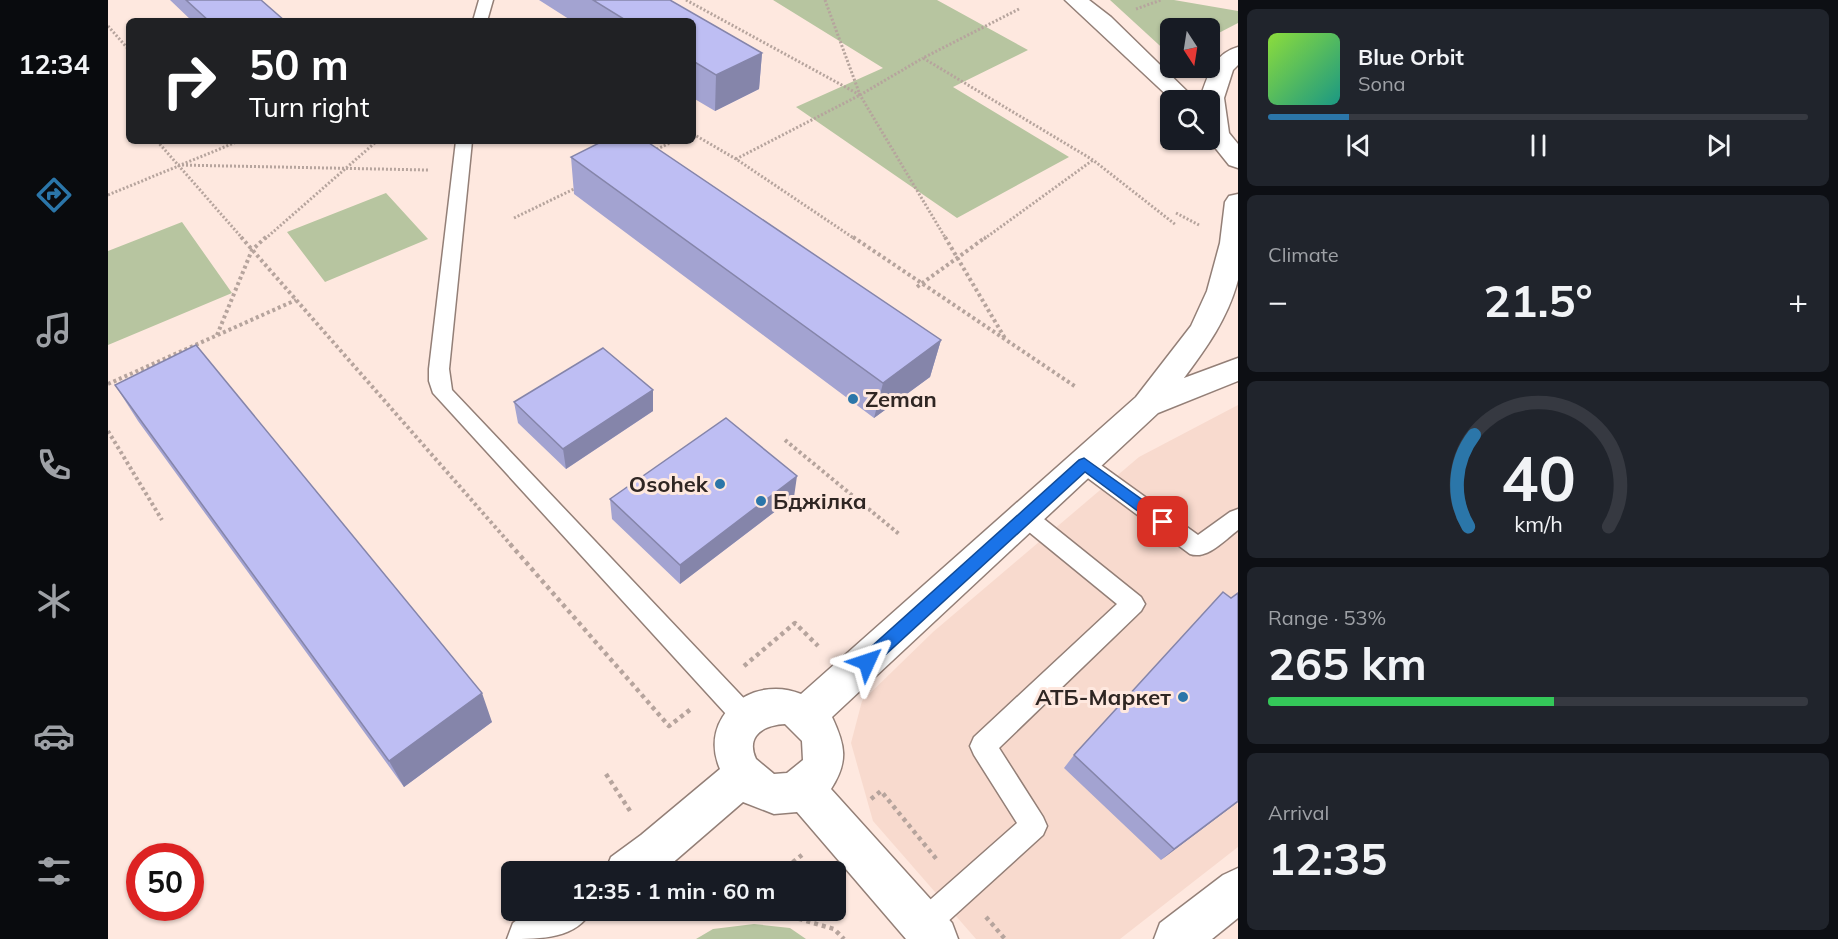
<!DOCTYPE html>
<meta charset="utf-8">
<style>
body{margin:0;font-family:Mulish,sans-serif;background:#20242c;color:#f1f3f6;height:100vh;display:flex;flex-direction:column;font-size:22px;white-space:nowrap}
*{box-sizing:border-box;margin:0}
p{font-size:20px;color:#9ea1a6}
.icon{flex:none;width:33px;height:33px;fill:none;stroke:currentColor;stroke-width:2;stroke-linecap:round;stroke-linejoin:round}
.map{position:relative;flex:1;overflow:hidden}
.sheet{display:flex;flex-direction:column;gap:9px;padding:9px;background:#0d0f14;width:600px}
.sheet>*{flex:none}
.guide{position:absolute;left:18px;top:18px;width:570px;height:126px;border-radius:9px;box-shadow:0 2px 4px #0004;background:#202124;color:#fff;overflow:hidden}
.needle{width:39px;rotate:168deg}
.fabs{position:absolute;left:1052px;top:18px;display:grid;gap:12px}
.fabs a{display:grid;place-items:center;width:60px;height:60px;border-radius:9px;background:#171b24;box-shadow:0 2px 4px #0004;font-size:30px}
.speed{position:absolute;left:18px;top:843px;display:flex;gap:12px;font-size:30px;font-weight:700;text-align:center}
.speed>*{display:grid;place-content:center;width:78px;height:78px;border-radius:50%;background:#171b24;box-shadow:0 2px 4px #0004;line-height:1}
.speed .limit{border:9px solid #d22;background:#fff;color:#111}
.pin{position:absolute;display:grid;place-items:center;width:51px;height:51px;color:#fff;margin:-26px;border-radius:12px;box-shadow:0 3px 9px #0006}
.me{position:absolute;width:66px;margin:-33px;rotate:48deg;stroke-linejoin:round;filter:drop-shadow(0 0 4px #0008)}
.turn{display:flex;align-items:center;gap:21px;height:126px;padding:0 24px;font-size:27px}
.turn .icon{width:78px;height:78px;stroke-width:2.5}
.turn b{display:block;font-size:42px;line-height:51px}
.big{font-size:45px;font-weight:700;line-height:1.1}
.sheet .tile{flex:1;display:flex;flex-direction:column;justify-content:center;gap:9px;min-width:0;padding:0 21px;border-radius:9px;background:#20242c}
.sheet .dial{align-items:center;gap:0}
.dial svg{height:156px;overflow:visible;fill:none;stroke:#363941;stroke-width:7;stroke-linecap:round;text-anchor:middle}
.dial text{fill:#f1f3f6;stroke:none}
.song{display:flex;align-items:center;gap:18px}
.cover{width:72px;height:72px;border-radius:9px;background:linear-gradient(135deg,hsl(90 70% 55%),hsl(170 70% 35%))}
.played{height:6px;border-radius:3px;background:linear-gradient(90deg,#2b76a9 15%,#363941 15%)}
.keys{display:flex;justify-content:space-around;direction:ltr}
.heat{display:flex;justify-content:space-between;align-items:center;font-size:33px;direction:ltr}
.charge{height:9px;border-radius:4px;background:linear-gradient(90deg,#34c759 53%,#363941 0)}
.trip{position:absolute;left:393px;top:861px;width:345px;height:60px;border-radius:9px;background:#171b24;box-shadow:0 2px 4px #0004;font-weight:700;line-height:60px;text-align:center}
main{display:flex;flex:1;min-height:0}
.tab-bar{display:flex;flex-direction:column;width:108px;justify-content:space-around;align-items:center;background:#090b0e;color:#9ea1a6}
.tab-bar .icon{width:42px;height:42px}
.tab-bar .on{color:#2b76a9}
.tab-bar b{font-size:27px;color:#f1f3f6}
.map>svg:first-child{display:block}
.built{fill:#f8dace}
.green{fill:#b7c5a0}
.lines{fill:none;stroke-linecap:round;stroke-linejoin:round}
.lane-casing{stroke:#937f77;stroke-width:3}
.street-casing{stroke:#937f77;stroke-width:3}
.secondary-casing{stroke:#937f77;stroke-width:3}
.path-far2{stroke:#b6a49d;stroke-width:3;stroke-dasharray:2 2;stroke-linecap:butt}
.path-far1{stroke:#b6a49d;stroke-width:4;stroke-dasharray:3 3;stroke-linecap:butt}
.path{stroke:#b6a49d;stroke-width:4.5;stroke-dasharray:4 4;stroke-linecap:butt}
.lane{fill:#fff;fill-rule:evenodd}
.street{fill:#fff;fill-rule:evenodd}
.secondary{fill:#fff;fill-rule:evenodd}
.wall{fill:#a3a3d1}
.shaded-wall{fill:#8585aa}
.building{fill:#bebef3;stroke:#8585aa;stroke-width:1.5}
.route{fill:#1a73e8;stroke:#114b97;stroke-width:1.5}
.poi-dot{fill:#2b76a9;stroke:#fee8df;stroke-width:2}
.labels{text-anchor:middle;stroke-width:6;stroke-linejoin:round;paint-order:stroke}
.poi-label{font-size:22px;font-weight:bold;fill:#2f2623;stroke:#fee8df;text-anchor:start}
</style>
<main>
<nav class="tab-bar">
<b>12:34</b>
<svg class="icon on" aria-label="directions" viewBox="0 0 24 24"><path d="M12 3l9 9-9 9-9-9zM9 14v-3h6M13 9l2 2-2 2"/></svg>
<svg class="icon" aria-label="music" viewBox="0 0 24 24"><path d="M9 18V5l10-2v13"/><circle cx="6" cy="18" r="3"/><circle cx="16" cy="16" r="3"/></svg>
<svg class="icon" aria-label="phone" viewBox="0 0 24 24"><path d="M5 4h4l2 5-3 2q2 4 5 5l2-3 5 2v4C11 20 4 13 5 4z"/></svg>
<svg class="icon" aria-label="climate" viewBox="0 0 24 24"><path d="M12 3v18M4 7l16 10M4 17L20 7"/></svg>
<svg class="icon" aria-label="car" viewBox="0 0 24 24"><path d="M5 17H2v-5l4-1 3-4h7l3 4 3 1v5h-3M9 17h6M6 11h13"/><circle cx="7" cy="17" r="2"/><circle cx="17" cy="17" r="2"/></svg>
<svg class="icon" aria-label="filters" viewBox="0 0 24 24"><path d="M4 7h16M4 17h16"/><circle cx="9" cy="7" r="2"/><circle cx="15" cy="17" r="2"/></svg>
</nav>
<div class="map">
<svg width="1130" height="939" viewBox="0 0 1130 939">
<rect width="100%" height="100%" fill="#fee8df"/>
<path class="built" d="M1130,405V847L1012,939H868L765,821L743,743L754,701L825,632L1031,457Z"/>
<path class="green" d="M665,0H829L920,50L845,87L961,157L849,218L688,107L775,68Z
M1002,0H1066L1130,11V23L1101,38V28H1062V55Z
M278,193L320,239L217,282L179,232Z
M74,222L124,293L0,345V251Z
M646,924L682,928L698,939H588L605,929Z"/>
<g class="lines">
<g class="lane-casing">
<path id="lane" d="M371,0H385L379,21H365Z
M348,141H364L341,369L344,390L646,709L649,717L646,725L637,729L628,725L325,393L321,381V369Z
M976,456L983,458L1090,535L1122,512L1130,509V530C1117,540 1099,560 1082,554L969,470L966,464L969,458Z
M918,508L926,511L1033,597L1037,604L1033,611L891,748L935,817L939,826L935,835L826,934L816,938L806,934L802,924L806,914L909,823L866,755L862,746L866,737L1009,604L910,523L907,517L910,511Z"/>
</g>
<g class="street-casing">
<path id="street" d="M1130,868V918L1104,939H1046L1052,923L1115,875Z"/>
</g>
<g class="secondary-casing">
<path id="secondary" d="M957,0H981L1003,17L1088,100H1064Z
M1130,47V65L1125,70L1116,98L1121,133L1130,144V168L1121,165L1101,140V100H1093L1092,98C1100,76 1105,54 1130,47Z
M1130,194V280C1120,318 1099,347 1076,378L1130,358V381L1050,413L724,717C737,745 741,761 723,789L844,923L850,939H798L689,812L666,814L635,802L554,872H497L503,857L533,835L612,769C589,716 645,674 693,694L1028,397L1083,326L1099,291L1112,243L1117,202L1121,196ZM677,724L694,741L695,760L679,773L666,774L648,759C637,735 657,725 677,724Z
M423,910H484C468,939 434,939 399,939L405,923Z"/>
</g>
<path class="path-far2" d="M578,0L752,95L628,159
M717,0L752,95L838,239
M911,9L815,58L985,160L1068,225
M1028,9L1053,0
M0,26L21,50
M752,95L815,58
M585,134L628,159L747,239
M49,141L135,239
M545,151L566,141
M70,165L320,170
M0,195L131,141
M1068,213L1091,225
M406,218L468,188
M157,239L269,141
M876,239L985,160"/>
<path class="path-far1" d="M133,237L403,545
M745,237L968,387
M837,237L898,340
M809,287L878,237
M109,335L144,250L158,237
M0,384L188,300
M0,431L54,520
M677,440L791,534"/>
<path class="path" d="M402,544L561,726L583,709
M636,666L687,623L710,646
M498,774L524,814
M763,799L773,791L830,861
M672,872L694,855
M585,910L588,916
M660,910L726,929L736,939
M878,917L897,939"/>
<use href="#lane" class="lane"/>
<use href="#street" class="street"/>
<use href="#secondary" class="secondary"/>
</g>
<path class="wall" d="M62,0H153L177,21H84Z
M431,0H562L654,53L651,89L607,111L585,98V21H464Z
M463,157L833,340L822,377L766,418L466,194Z
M7,385L384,722L296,787L30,421Z
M545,390V411L458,469L410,423L406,402Z
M686,497L572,584L504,519L502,499Z
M966,755L1130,802L1053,860L956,768Z"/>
<path class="shaded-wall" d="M654,53L651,89L607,111L608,75Z
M833,340L822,377L766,418L775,383Z
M545,390V411L458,469L455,449Z
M689,476L686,497L572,584V565Z
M374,693L384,722L296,787L281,761Z
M1130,801V802L1053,860L1066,849Z"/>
<path class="building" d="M78,0H153L177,21H101Z
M485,0H562L654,53L608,75L585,61V21H519Z
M495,141H538L833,340L775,383L463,157Z
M88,345L374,693L281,761L7,385Z
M495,348L545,390L455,449L406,402Z
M618,418L689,476L572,565L502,499Z
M1115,592L1123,598L1130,593V801L1066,849L966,755Z"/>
<path class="route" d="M976,458L1060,518L1062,522L1060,526H1050L977,472L764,667L759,669L753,667L751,662L753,656L971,460Z"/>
<g class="poi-dot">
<circle cx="745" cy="399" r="6"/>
<circle cx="612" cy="484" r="6"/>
<circle cx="653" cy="501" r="6"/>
<circle cx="1075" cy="697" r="6"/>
</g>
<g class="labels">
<g class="poi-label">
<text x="757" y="407">Zeman</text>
<text x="600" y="492" text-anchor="end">Оsоhek</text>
<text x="665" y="509">Бджілка</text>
<text x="1063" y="705" text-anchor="end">АТБ-Маркет</text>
</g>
</g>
</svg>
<div class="fabs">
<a><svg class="needle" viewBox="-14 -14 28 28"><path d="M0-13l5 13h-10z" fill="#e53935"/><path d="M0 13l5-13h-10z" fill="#9ea1a6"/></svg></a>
<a><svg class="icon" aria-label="search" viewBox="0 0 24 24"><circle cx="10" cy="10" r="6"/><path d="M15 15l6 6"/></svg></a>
</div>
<div class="speed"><div class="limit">50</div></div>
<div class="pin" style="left:1055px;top:522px;background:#d93025"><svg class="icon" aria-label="arrive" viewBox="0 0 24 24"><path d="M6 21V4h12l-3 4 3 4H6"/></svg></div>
<svg class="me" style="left:759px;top:662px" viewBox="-20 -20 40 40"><path d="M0-17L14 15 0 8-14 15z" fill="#1a73e8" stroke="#fff" stroke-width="4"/></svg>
<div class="trip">12:35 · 1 min · 60 m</div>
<div class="guide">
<div class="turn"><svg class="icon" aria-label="right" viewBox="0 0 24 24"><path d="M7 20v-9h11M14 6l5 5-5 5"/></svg><div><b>50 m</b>Turn right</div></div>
</div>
</div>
<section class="sheet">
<div class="tile">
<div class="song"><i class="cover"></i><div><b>Blue Orbit</b><p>Sona</p></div></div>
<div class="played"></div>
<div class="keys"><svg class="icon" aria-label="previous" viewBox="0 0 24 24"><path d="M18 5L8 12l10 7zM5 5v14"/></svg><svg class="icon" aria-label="pause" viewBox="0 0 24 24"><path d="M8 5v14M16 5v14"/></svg><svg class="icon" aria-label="next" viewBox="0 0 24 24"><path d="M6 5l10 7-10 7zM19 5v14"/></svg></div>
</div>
<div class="tile"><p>Climate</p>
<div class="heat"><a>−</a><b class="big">21.5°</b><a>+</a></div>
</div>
<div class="tile dial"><svg viewBox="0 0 100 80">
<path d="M14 69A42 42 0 1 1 86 69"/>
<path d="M14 69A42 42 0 0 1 17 22" stroke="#2b76a9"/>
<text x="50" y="56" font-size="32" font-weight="700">40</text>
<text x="50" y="72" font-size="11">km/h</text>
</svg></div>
<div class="tile"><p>Range · 53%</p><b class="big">265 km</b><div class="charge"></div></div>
<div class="tile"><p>Arrival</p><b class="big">12:35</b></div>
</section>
</main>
